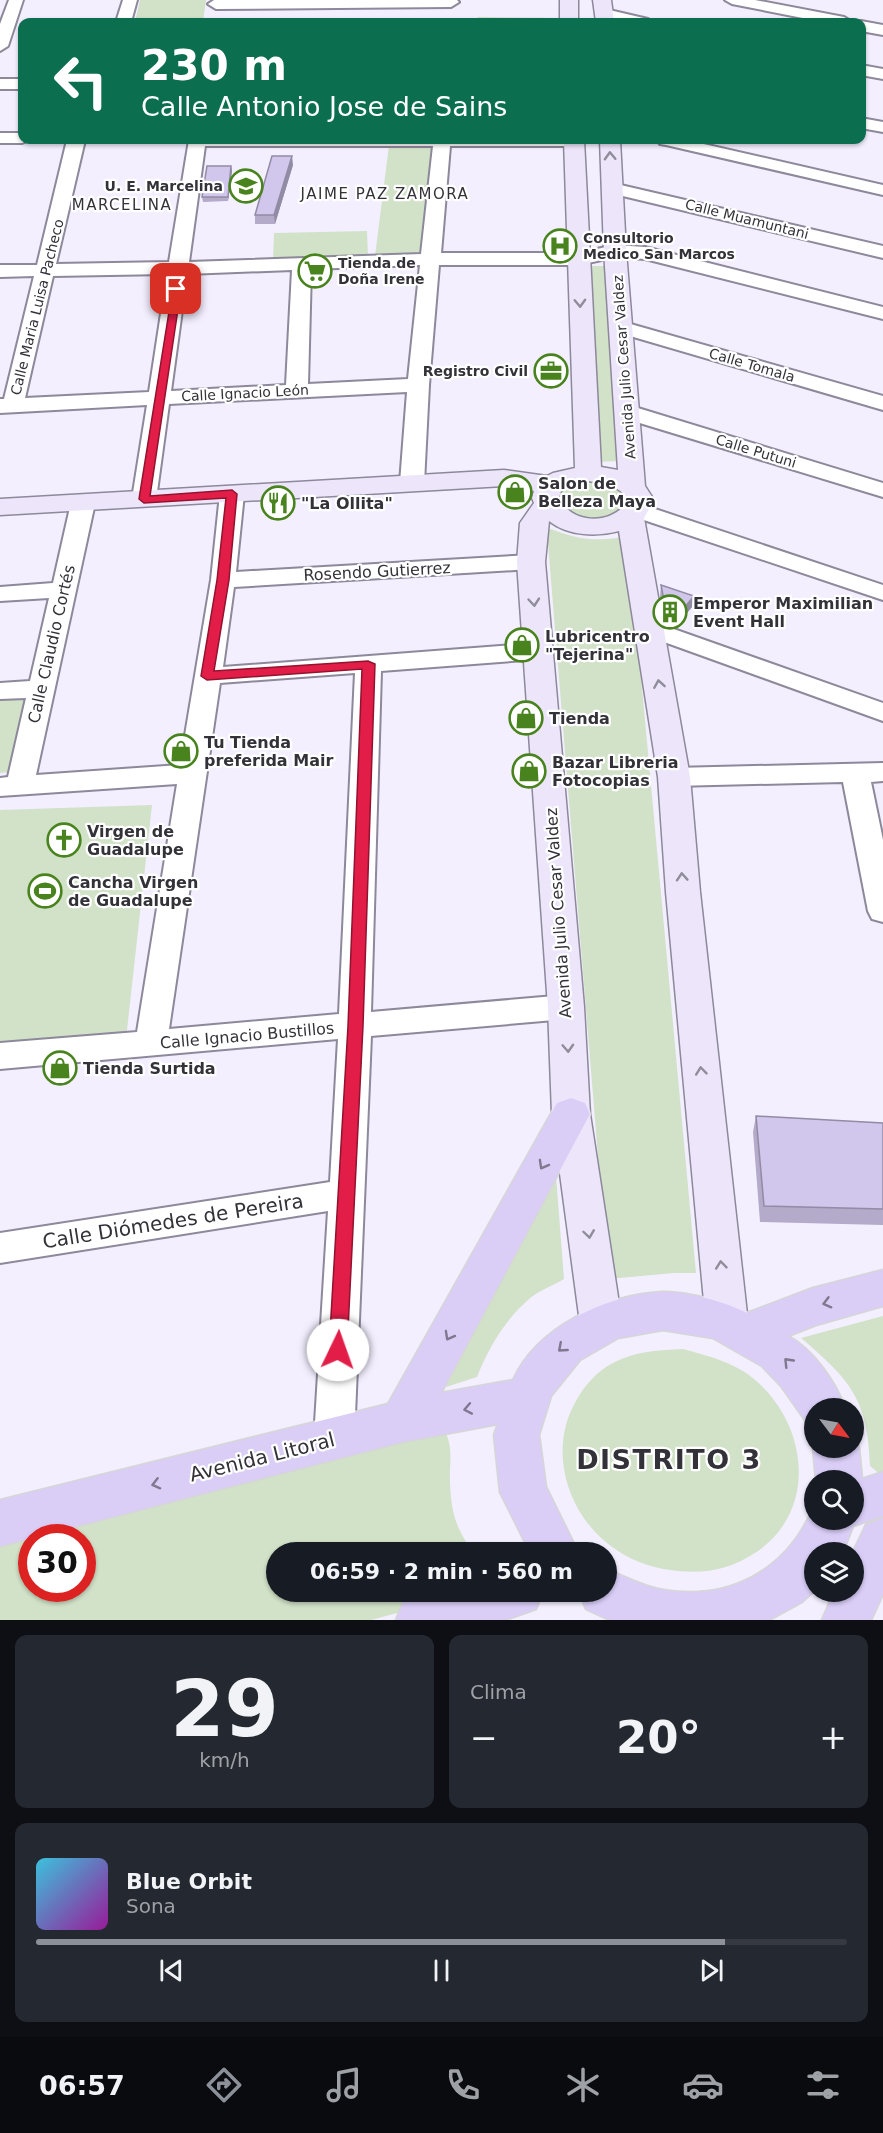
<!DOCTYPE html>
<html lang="es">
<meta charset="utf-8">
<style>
body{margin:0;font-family:"DejaVu Sans",sans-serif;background:#242831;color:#f1f3f6;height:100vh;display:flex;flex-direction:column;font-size:22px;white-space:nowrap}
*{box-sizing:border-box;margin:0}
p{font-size:20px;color:#9ea1a6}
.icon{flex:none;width:33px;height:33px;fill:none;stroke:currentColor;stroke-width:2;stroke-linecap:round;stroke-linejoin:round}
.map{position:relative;height:1620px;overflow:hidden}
.sheet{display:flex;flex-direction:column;gap:15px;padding:15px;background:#0d0f14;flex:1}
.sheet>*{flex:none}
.guide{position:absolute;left:18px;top:18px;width:848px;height:126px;border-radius:12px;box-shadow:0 2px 4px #0004;background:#0b6e4f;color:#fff;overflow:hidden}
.needle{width:39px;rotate:122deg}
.buttons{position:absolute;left:804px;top:1398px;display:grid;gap:12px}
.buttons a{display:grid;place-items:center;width:60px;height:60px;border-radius:50%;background:#171b24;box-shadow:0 2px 4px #0004;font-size:30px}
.speed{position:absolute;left:18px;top:1524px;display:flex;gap:12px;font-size:30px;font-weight:700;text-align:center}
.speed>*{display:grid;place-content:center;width:78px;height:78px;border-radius:50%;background:#171b24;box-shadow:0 2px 4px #0004;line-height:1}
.speed .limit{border:9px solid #d22;background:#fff;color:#111}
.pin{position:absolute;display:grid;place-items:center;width:51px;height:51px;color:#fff;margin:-26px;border-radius:12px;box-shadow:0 3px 9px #0006}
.me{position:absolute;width:66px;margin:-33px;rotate:3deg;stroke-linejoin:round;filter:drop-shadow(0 0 4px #0008)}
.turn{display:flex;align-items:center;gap:21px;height:126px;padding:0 24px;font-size:27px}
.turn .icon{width:78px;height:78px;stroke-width:2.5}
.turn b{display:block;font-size:42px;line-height:51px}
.big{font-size:45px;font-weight:600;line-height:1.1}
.sheet .widget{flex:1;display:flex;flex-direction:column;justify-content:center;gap:9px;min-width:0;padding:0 21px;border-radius:12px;background:#242831}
.sheet .dial{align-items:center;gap:0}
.dial b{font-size:78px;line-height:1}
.song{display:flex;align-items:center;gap:18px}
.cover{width:72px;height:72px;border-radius:9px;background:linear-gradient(135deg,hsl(190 70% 55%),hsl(300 70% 35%))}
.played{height:6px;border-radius:3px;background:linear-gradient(90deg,#8c9099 85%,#363941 85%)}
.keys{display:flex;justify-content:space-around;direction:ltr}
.heat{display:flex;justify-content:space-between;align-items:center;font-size:33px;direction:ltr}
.sheet .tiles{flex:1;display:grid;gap:15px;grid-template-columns:1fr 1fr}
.widget:last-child{grid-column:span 2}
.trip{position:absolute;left:266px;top:1542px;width:351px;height:60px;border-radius:30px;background:#171b24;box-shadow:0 2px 4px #0004;font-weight:600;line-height:60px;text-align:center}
.dock{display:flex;height:96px;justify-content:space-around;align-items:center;background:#090b0e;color:#9ea1a6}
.dock .icon{width:42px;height:42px}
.dock .on{color:#8c9099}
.dock b{font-size:27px;color:#f1f3f6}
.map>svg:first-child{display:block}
.green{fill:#d1e2c8}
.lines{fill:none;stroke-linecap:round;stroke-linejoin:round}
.street-casing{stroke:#8d889a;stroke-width:4}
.secondary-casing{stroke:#8d889a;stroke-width:3}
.primary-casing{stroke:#d6d6d7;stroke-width:3}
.street{fill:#fff;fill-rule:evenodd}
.secondary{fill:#ede6fb;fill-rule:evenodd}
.primary{fill:#dacef7;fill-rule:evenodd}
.wall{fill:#b4aaca}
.shaded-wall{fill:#928ba4}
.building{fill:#d1c6eb;stroke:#928ba4;stroke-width:1.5}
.oneway{stroke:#908c9a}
.oneway2{stroke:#7f788e}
.route{fill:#e11d48;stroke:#92132f;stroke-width:1.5}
.labels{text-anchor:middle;stroke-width:4.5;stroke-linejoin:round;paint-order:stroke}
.far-poi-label{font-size:14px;font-weight:bold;fill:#343239;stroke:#fff;text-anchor:end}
.far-street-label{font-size:14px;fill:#343239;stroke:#fff}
.far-neighbourhood-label{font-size:15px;letter-spacing:1.5px;fill:#343239;stroke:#fff}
.poi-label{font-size:16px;font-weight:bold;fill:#343239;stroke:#fff;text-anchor:start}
.street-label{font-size:16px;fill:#343239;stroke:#fff}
.near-street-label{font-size:20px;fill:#343239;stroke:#fff}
.near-district-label{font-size:27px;font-weight:bold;letter-spacing:1.5px;fill:#343239;stroke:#fff}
</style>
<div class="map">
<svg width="883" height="1620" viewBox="0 0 883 1620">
<rect width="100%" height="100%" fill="#f3efff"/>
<path class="green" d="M140,0H206L203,22H135Z
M478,17L557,18V22H477Z
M389,145H434L420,255L375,256Z
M367,231L368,257L273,259L274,233Z
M588,266H606L622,461L595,462Z
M589,480L612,484L627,495L626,508C594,524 588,524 557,504L560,491L567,485Z
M551,529C578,540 599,542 628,536L696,1273H674L608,1279L547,531Z
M29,697L10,772L0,773V699Z
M152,805L126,1039L0,1044V810Z
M555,1163L564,1279C553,1286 537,1291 528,1300C505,1320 488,1349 477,1377L446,1387Z
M883,1316V1475H881L870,1466C868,1399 850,1380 801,1338Z
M683,1349C708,1356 734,1362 754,1379C808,1424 819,1511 755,1553C730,1569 707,1574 678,1571C657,1569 636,1563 618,1551C569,1520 546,1452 576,1401C584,1386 597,1371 613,1363C635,1351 659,1350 683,1349Z
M445,1431C454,1451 449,1462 450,1482C451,1512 456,1529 473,1552H276V1592H474L371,1620H0V1546L32,1538V1588H82V1538L32,1537Z"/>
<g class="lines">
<g class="street-casing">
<path id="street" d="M9,0H23L8,46L0,51V24Z
M123,0H137L131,22H116Z
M214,0H457L459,2L451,7L216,9L208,4Z
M725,0H755L844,17L852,22H823L732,4Z
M605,9L648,19L651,22H624L600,17L597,14Z
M861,21L883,25V35L861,31V22H856Z
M861,65L883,69V79L861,75Z
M0,79H22V89H0Z
M861,118L883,122V132L861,128Z
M0,133H22V140H30L22,143H0Z
M67,140H85L56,264L169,262L189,140H582L580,145L574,146H450L441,253H579L615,245L645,247L883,307V319L645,259L615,257L579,265H439L429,385L424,483L420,488L412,490L404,488L400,483L407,392L169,404L156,499L152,504L144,506L136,504L132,499L147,405L0,413V399H4L34,276L0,277V265H37ZM205,146H433L421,254L189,262ZM420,265L408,379L308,384L311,269ZM292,270L286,385L171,391L187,274ZM167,274L149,392L25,398L53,276Z
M657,140H686L883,185V195L666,145L660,144Z
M612,183L883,246V258L606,192L603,188L606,184Z
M620,321L883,396V410L613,331L610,327L613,323Z
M628,405L883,483V497L620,417L617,412L620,407Z
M232,487L240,489L244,494L236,572L531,555L540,557L543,562L540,567L531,569L234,587L223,667L539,643L548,645L552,651L548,657L539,659L381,671L371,1012L566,995L577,998L582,1007L577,1016L566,1019L371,1036L354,1439L348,1452L334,1457L320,1452L314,1439L328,1211L0,1263V1233L330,1182L338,1039L0,1069V1043L137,1032L177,784L0,796V778L8,777L26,698L0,699V683L30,681L49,598L0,601V587L53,583L71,503L75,498L83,496L91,498L95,503L36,775L180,765L211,580L220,494L224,489ZM355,673L339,1014L169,1029L220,683Z
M637,503L883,585V600L629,515L625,510L629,505Z
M651,621L883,703V721L642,634L638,629L642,624Z
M883,763V781L871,782L883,840V922L872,919L868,911L843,782L674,786L664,784L660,777L664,770L674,768Z"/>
</g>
<g class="secondary-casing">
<path id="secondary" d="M560,0H578V22H560Z
M593,0H611L614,22H596Z
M564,140H584L601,467L618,470L604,251L600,140H620L626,251L645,486L654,500L644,518L690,777L700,892L748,1323L742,1336L727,1342L712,1336L706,1323L666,892L658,777L619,531C596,537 568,536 549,521L545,562L584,1007L590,1114L622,1323L616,1336L601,1342L586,1336L580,1323L552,1114L548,1007L517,562L520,523L534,503L532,498L534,491L504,486L0,515V499L504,470L547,476L553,473L575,468ZM588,481C675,491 586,549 559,498L561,491L570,484Z"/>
</g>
<g class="primary-casing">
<path id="primary" d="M571,1098L585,1103L590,1114L441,1393L513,1380C537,1327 606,1295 662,1292C685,1291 727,1302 747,1313L813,1288L883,1270V1306L816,1325L788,1336C813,1349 836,1383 845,1408H814V1425L807,1423L781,1386L762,1366L713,1338L663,1330L618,1338L580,1360L551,1396L539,1435L546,1487L578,1552H530L500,1492L494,1435L498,1424L402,1442L0,1546V1500L388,1404L557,1103Z
M854,1436L859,1448L862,1479L883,1472V1516L853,1526L843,1552H814V1591L802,1602L769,1620H610L586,1609L579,1592H606V1569C623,1576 640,1585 658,1589C728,1603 787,1571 814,1506V1520H854V1480H816L813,1448L814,1445V1448H854Z
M883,1518V1594L871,1620H822L834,1592H854L853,1552L866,1525Z
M435,1592H543L536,1609L505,1620H396L403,1603Z"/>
</g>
<use href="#street" class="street"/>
<use href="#secondary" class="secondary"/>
<use href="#primary" class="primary"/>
</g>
<path class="wall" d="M293,165L275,224H255V215Z
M231,166L232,171L228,201L203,202L202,197Z
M661,585L692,607L676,626L665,622L660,596Z
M756,1116L883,1123V1225L760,1222L753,1132Z"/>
<path class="shaded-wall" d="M292,156L293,165L275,224L274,215Z
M231,166L232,171L228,201V197Z
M694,596L692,607L676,626L678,615Z"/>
<path class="building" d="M272,156H292L274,215H255Z
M207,166H231L228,197H202Z
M661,585L694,596L678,615L666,611Z
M756,1116L883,1123V1209L764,1206Z"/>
<defs><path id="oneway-chevron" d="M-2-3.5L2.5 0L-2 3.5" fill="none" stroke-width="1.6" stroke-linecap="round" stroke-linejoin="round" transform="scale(1.5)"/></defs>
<g class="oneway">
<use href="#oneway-chevron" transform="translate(610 156) rotate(-92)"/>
<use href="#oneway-chevron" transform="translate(580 303) rotate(88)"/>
<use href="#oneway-chevron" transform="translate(534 602) rotate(85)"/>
<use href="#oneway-chevron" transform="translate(659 684) rotate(-99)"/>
<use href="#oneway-chevron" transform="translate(682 877) rotate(-94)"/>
<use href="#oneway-chevron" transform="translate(568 1048) rotate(87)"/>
<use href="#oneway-chevron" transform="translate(701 1071) rotate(-96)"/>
<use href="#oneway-chevron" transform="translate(589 1234) rotate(82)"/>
<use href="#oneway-chevron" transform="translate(721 1265) rotate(-96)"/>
</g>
<g class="oneway2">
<use href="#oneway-chevron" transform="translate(543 1165) rotate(119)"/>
<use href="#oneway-chevron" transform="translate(827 1303) rotate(165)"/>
<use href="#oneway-chevron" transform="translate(449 1336) rotate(119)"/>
<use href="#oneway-chevron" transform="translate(562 1348) rotate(139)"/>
<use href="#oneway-chevron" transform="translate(788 1362) rotate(-134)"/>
<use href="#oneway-chevron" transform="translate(468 1409) rotate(169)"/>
<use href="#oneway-chevron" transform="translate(156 1484) rotate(166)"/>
</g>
<path class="route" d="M173,287L181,289L150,496L232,490L237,494L229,580L214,671L368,661L375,664L363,1026L347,1350L345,1356L338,1358L332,1356L329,1350L348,1026L362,669L207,680L201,676L217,580L226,498L144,503L139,499Z"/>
<defs>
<g id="school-ring" transform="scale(1.725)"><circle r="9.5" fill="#fff" stroke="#49831e" stroke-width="1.5"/><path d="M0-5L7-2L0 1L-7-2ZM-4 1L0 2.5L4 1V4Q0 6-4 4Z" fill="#49831e"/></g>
<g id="hospital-ring" transform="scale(1.725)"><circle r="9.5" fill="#fff" stroke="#49831e" stroke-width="1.5"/><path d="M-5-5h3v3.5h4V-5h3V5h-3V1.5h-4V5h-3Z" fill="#49831e"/></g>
<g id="supermarket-ring" transform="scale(1.725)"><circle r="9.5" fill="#fff" stroke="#49831e" stroke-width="1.5"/><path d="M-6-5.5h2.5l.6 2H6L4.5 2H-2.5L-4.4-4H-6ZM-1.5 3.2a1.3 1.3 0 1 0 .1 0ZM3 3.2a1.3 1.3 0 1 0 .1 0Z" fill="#49831e"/></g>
<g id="office-ring" transform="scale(1.725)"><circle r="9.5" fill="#fff" stroke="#49831e" stroke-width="1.5"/><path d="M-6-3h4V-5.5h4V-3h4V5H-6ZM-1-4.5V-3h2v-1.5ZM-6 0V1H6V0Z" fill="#49831e"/></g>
<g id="shop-ring" transform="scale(1.725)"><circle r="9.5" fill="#fff" stroke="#49831e" stroke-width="1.5"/><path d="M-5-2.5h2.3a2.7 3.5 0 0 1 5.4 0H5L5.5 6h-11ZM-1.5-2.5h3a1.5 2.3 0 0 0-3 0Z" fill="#49831e"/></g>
<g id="restaurant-ring" transform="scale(1.725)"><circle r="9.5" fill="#fff" stroke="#49831e" stroke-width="1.5"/><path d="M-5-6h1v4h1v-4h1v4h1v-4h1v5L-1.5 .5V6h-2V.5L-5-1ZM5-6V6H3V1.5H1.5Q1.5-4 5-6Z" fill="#49831e"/></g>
<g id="building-ring" transform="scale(1.725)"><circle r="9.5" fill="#fff" stroke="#49831e" stroke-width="1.5"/><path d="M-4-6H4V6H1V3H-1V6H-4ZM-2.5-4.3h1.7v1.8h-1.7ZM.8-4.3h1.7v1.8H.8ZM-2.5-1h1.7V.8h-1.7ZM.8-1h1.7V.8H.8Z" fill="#49831e"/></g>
<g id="church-ring" transform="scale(1.725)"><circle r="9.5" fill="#fff" stroke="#49831e" stroke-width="1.5"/><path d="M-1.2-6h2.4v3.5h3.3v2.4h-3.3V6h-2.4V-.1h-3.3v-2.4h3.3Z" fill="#49831e"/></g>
<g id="stadium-ring" transform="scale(1.725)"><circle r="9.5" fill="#fff" stroke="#49831e" stroke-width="1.5"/><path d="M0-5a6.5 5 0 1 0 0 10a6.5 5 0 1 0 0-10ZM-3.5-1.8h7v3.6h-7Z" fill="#49831e"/></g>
</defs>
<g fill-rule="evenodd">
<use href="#school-ring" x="246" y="186"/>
<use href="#hospital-ring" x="560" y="246"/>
<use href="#supermarket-ring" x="315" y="271"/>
<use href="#office-ring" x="551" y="371"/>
<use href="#shop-ring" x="515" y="492"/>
<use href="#restaurant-ring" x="278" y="503"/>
<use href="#building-ring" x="670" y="612"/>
<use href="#shop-ring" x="522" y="645"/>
<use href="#shop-ring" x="526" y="718"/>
<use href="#shop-ring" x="181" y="751"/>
<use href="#shop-ring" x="529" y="771"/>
<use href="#church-ring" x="64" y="840"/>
<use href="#stadium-ring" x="45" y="891"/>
<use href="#shop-ring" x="60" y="1068"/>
</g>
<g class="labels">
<g class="far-poi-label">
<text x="223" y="191">U. E. Marcelina</text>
<text x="583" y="243" text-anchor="start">Consultorio<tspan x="583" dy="16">Medico San Marcos</tspan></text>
<text x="338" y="268" text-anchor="start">Tienda de<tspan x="338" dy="16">Doña Irene</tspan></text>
<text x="528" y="376">Registro Civil</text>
</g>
<g class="far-street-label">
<text transform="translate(747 219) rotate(14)" y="5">Calle Muamuntani</text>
<text transform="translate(37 307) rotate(-76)" y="5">Calle Maria Luisa Pacheco</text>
<text transform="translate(752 365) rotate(16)" y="5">Calle Tomala</text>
<text transform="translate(624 367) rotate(-94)" y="5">Avenida Julio Cesar Valdez</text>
<text transform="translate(245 393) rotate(-3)" y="5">Calle Ignacio León</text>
<text transform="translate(756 451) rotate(17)" y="5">Calle Putuni</text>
</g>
<g class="far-neighbourhood-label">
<text x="385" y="199">JAIME PAZ ZAMORA</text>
<text x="122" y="210">MARCELINA</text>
</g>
<g class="poi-label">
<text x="538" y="489">Salon de<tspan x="538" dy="18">Belleza Maya</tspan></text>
<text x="301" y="509">"La Ollita"</text>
<text x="693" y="609">Emperor Maximilian<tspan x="693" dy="18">Event Hall</tspan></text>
<text x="545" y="642">Lubricentro<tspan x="545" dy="18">"Tejerina"</tspan></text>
<text x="549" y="724">Tienda</text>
<text x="204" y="748">Tu Tienda<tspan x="204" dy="18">preferida Mair</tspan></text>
<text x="552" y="768">Bazar Libreria<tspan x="552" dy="18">Fotocopias</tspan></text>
<text x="87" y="837">Virgen de<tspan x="87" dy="18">Guadalupe</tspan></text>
<text x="68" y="888">Cancha Virgen<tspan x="68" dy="18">de Guadalupe</tspan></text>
<text x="83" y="1074">Tienda Surtida</text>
</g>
<g class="street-label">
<text transform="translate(377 571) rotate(-3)" y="6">Rosendo Gutierrez</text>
<text transform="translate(51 644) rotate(-77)" y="6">Calle Claudio Cortés</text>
<text transform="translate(558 913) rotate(-94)" y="6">Avenida Julio Cesar Valdez</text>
<text transform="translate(247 1035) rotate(-5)" y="6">Calle Ignacio Bustillos</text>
</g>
<g class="near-street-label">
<text transform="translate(173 1221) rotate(-9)" y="7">Calle Diómedes de Pereira</text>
<text transform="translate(262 1457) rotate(-14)" y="7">Avenida Litoral</text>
</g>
<g class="near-district-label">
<text x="669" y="1469">DISTRITO 3</text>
</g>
</g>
</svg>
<div class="buttons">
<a><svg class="needle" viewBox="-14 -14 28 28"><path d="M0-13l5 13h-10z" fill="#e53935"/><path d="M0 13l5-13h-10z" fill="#9ea1a6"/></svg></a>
<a><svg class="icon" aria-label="search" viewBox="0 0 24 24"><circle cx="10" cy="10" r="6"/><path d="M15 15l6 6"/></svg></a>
<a><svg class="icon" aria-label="layers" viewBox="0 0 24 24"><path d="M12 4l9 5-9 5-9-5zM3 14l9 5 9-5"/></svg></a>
</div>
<div class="speed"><div class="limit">30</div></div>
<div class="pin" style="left:176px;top:289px;background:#d93025"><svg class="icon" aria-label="arrive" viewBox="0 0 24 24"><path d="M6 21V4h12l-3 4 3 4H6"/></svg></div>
<svg class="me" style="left:338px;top:1350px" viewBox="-20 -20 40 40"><circle r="19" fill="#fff"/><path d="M0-13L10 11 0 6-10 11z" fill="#e11d48"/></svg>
<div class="trip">06:59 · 2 min · 560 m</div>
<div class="guide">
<div class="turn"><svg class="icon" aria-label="left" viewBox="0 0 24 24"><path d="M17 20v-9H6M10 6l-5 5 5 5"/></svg><div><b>230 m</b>Calle Antonio Jose de Sains</div></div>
</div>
</div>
<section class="sheet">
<div class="tiles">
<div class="widget dial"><b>29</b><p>km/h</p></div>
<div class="widget"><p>Clima</p>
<div class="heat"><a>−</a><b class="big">20°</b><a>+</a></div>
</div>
<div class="widget">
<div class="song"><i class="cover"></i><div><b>Blue Orbit</b><p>Sona</p></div></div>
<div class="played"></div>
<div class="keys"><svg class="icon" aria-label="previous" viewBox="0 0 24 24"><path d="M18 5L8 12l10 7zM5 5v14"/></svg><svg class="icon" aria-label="pause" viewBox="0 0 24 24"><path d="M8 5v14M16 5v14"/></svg><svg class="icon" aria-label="next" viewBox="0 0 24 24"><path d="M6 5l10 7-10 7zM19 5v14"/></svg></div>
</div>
</div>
</section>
<nav class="dock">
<b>06:57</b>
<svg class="icon on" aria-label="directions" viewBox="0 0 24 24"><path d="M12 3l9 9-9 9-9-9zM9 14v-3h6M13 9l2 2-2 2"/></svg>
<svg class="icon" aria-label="music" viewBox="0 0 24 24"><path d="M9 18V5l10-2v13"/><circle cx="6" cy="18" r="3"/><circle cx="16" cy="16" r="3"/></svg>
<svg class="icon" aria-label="phone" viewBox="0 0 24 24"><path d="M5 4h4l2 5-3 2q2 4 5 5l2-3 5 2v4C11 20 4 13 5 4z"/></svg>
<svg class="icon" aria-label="climate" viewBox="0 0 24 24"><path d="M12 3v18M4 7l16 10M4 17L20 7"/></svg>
<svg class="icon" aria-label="car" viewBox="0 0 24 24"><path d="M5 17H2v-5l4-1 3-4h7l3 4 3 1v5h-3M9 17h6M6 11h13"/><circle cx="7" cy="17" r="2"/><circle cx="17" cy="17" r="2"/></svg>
<svg class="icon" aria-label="filters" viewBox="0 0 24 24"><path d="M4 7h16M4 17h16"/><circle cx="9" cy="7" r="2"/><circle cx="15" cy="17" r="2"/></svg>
</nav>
